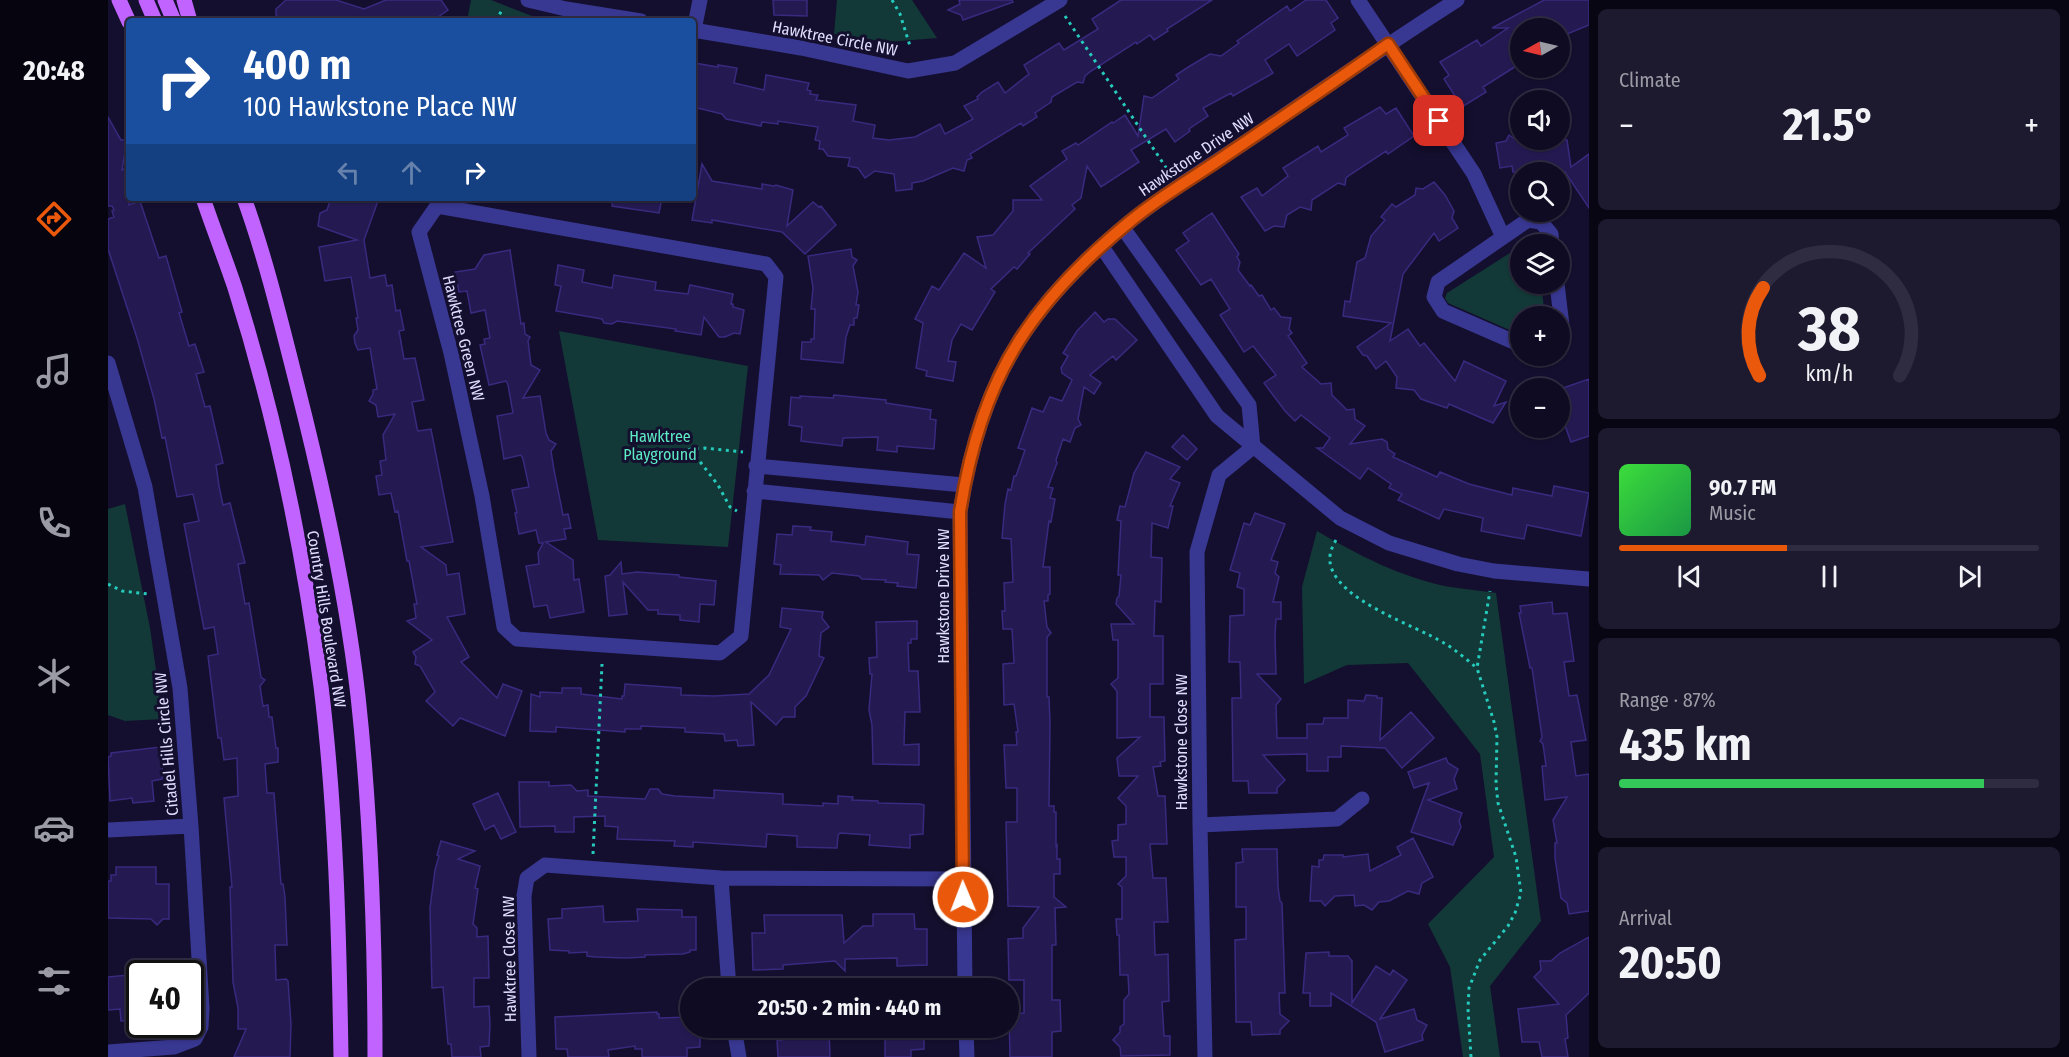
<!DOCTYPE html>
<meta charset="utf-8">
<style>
body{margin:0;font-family:"Fira Sans Condensed",sans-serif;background:#1d192f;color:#f1f3f6;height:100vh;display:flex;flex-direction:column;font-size:22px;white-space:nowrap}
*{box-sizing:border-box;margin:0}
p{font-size:20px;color:#9b9ba5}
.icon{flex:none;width:33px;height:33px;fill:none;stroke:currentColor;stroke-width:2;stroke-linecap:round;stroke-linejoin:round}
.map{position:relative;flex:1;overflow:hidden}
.side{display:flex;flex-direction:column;gap:9px;padding:9px;background:#080613;width:480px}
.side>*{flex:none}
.banner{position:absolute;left:18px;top:18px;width:570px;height:183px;border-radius:6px;box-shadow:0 2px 4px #0004,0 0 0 2px #2f2b40;background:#1a4fa0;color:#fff;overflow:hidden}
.needle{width:39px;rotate:262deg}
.buttons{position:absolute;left:1402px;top:18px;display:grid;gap:12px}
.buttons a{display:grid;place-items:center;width:60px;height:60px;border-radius:50%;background:#0f0b22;box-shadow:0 2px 4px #0004,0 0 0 2px #2f2b40;font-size:30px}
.speed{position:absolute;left:18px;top:960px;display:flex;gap:12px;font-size:30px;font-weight:700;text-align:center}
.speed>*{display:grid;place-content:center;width:78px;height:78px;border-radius:50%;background:#0f0b22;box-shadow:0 2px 4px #0004,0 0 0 2px #2f2b40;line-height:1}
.speed .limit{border:3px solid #111;border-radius:9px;background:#fff;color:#111}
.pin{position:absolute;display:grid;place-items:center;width:51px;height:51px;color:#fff;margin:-26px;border-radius:12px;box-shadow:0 3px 9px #0006}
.me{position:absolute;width:66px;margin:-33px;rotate:359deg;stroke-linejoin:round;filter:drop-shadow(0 0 4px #0008)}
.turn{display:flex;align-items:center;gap:21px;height:126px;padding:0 18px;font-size:27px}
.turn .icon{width:78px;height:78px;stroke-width:2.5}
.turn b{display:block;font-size:42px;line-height:51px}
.lanes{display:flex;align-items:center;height:57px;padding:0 18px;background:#0003;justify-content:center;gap:30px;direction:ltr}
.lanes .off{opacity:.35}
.big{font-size:45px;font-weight:700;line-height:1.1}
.side .tile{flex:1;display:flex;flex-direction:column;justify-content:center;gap:9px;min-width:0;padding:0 21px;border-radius:9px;background:#1d192f}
.side .dial{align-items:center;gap:0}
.dial svg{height:156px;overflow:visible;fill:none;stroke:#2f2b40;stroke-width:7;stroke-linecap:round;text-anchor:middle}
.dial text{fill:#f1f3f6;stroke:none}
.song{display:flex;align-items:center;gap:18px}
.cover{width:72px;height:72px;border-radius:9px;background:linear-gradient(135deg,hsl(120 70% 55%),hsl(140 70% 35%))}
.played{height:6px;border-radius:3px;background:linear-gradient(90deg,#ea580c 40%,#2f2b40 40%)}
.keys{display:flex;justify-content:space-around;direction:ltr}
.heat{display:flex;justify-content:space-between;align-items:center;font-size:33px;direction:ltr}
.charge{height:9px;border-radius:4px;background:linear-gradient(90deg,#34c759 87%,#2f2b40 0)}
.trip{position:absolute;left:572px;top:978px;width:339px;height:60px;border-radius:30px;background:#0f0b22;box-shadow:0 2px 4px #0004,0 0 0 2px #2f2b40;font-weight:700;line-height:60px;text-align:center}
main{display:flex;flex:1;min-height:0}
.menu{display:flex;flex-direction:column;width:108px;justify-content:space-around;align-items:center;background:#06040e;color:#9b9ba5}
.menu .icon{width:42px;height:42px}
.menu .on{color:#ea580c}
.menu b{font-size:27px;color:#f1f3f6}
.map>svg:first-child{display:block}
.green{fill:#123937}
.building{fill:#241a51;stroke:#392a7f;stroke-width:1.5}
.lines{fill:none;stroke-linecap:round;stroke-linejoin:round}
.path{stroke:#26cabc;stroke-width:3;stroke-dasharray:3 4.5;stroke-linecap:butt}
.minor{stroke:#383791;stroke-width:15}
.major{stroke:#c164ff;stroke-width:15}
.route-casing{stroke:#983908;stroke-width:15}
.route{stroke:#ea580c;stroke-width:10}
.labels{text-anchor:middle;stroke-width:6;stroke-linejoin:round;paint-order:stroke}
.street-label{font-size:16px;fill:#e0ddff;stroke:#140f2e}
.park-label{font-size:16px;fill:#5debc4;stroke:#140f2e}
</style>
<main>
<nav class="menu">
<b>20:48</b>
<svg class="icon on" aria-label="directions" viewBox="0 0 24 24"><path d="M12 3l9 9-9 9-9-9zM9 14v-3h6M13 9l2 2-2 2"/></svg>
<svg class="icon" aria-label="music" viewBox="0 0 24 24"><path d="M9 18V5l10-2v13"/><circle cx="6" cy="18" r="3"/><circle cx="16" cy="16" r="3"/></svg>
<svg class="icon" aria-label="phone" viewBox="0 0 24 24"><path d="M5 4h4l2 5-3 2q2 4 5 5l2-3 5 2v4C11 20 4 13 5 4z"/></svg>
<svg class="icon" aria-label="climate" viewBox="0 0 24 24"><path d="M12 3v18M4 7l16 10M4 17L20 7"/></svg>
<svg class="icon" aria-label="car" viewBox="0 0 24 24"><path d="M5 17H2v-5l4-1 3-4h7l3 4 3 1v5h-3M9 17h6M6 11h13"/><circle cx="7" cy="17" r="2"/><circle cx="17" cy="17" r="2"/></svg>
<svg class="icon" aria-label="filters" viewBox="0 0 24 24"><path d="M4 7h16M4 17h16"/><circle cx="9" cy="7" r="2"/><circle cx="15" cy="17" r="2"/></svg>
</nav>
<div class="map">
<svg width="1481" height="1057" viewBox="0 0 1481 1057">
<rect width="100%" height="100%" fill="#140f2e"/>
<path class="green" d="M363,0H383L424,16L423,21H359Z
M729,0H804L829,38L780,42L726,34Z
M1413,246V284H1433L1437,316H1413V335L1340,303L1337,298L1339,293Z
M451,331L640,366L620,547L490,540Z
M17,504L42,628L55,719L17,721L0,715V509Z
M1209,531C1250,555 1294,578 1342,587C1357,589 1373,591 1388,593L1433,921L1382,986L1392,1057H1355L1342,967L1320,924L1386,857L1372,754L1300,663L1239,665L1196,684L1194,587Z"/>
<path class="building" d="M178,0H228L256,9L278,0H333L340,10L330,17L331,21H173L168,15V9Z
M665,0H699V16L666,15Z
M851,0H904L905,2L855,20L853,15L840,10L852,4Z
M1013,0H1104L1059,29L1060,31L1046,40L1042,35L1029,44L1028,42L983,71L977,76L975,83L969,82L944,97L943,102L927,113L929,117L915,126L913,123L862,154L864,158L859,160L856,171L845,168L815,181L804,183V189L788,191L786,174L767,171L757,178L750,168L740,166L742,158L720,156L715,149H711L712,141L707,140L710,127L670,121V124L654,122L653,126L618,119L614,114L585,107L586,63L610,67V65L629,68L626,83L656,90L658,75L701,83L699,90L703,91L702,94L710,95L708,100L748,105L745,121L767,125L765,138L781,140L807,137L832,124L837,134L865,119L856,106L870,99L869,97L874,92L890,82L897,93L921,74L916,65L951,43L956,50L990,29L984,19Z
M1198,0H1218L1230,18L1223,23L1227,30L1189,56L1181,44L1157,60L1165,73L1125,96L1123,93L1095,108L1100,116L1081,129L1082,131L1067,142L1058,129L1023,150L1031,162L993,187L979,166L973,198L964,205L967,209L920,253L922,254L909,269L906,267L883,289L887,292L864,330L853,324L844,340L840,361L848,362L845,381L818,376L819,371L808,368L815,323L807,319L824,286L831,290L856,253L878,268L869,237L885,235L905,211V200H934L922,186L959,159L954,151L968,143L970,145L1004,122L1005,123L1017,115L1030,136L1036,96L1044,98L1071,79L1068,75L1082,66L1102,54L1113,56L1131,43L1129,41L1179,6L1182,11Z
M1436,0H1481V25L1452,37V28H1413V63L1375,87L1378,92L1354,107L1336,79L1341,75L1332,62L1369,40L1373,46L1400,28H1384Z
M1272,107L1278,114L1288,108L1306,136L1280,154L1278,151L1243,174L1238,178L1237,185L1230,183L1204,200L1203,210L1192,207L1179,215L1176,227L1166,226L1157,231L1133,197L1149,188L1154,196L1180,176L1175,168L1210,146L1213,152L1240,135L1236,128Z
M0,117L13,140H19L14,170L21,167V205L32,201L51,258L58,256L74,312L71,313L81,346L87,344L96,372L88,374L97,407L102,406L115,463L108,465L111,486L115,505L122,503L137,563L130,564L137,604L141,603L153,677L157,680L152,686L155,706L160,705L161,717H164L168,748H170V762L157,764L159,793H166L173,884H175L177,897L179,945H167L168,980L178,979L180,981L183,1024L182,1057H126L138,1029H130V1008L125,982L122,887H124L116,798L130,796L129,758L116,760L113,738H110L100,656L110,654L106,627L96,629L76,524L91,521L85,494L69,497L57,437L54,438L46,399L29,338L0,249V219L6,217L4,211L6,210L4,206H0Z
M1401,135L1407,139L1413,138V140H1459L1463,167L1481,154V208L1457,172H1405L1404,166L1392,168L1388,143L1398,141Z
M594,164L604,181L654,189V184L666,186L668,185L685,190L679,226L705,202L711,207L713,206L728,225L697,254L674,232L604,220V223L584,220Z
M1326,182L1337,195L1346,211L1344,218L1350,228L1331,241L1326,233L1295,274L1282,341L1300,329L1312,346L1316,343L1347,381L1356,361L1398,381L1386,406L1398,402L1385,423L1341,404L1339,408L1313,399L1306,390L1288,388L1289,377L1278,361L1268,369L1259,356L1255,355L1249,347L1283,323L1235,316L1237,301L1242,302L1249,262L1257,258L1263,236L1277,220L1273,217L1284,204L1288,207L1307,195L1308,188L1315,189Z
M223,198H271L256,240L262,278L277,275L279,286L284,285L288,311L292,310L296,330L291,331L296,359L307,358L316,400L304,402L309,428L310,431L323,429L345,542L313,547L338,565L339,575L351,573L357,614L339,617L361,657L353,662L389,698L395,684L414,691L397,736L352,718L345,726L318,701L327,692L312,666L307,664L308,657L305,652L324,640L299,621L308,618L306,604H309L301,561H299L290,511L287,512L283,493L271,495L268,476L274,475L272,461L278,460L275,435L287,414L270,417L268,405L261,401L265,394V390L269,389L262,348L250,350L247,343L246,336L250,330L248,318H250L243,277L217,281L211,247L249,240L210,226L212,213L219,210Z
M505,198H554L551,213L504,206Z
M1104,213L1131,254L1129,257L1132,262L1130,270L1142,286L1143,285L1151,296L1154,295L1163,310L1166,308L1173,317L1183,318L1181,329L1184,333L1180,336L1199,363L1194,367L1213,384L1223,383L1224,395L1239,410L1246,409L1247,419L1257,426L1242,444L1274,439L1279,442L1280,449L1287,454L1285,457L1329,477L1332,472L1361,484L1404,495L1405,488L1444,496L1446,486L1481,493L1473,536L1419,525L1416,539L1399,536L1373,531L1375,518L1336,509L1331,519L1290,500L1294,494L1281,488L1283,484L1260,468L1252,479L1209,448H1215L1222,438L1193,415L1187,421L1177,411L1156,383L1168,375L1145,346L1136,352L1112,315L1122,309L1103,279L1093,285L1068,250L1081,241L1075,233Z
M743,249L744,257L749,260L745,266L750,292L748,305H751L749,318H746V325H742L738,337L735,363L693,359L694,342H703V339H706L707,309H703L705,288L700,256Z
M402,250L413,324L416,323L417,334L422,337L420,341L423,365L432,370L415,398L432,396L438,433L441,440L448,444L443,451L446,470L455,515L460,514L463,528L456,529L458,539L438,542L465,560L466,580L471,579L476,612L442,618L439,605L426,607L418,566L431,564L430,553L435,543H431L428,530L411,534L407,513H409L404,490L421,487L415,459L413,455L396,459L389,416L405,413L400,385L398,381L381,385L372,345L377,344L376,339L382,338L377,310L363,313L359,291L351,292L347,272L367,269L376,255Z
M450,265L476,270L474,282L504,288L506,275L548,282L547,290L580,294L582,285L625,294L623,304H625V307L636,310L632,334L626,333L617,337H611L596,317L593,335L567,331L568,329L509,321L504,324L496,323L494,319L448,311L453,286L447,285Z
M987,312L996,322L1000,319H1007L1029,340L1008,360L1005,356L982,375L993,383L986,394L976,387L970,419L973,425L967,428L962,442L955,439L948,460L949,463L940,487L945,488L942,498L947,499L943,522L941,521L935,567H942V594L940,595V601H936L939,627L943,633L939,637V697H941L942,723L941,806H946V812H948V846L949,845V859H952V874H946V897L958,907L947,908L948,945H944V1000H952L953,1031L944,1032V1057H902L901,1014L916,1013V980H901L900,939L915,938V928L931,907L900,906L898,822H909V788H898L896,745H909L908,732H910L906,704L896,705L895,664L906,663L904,629H895L894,611H897L896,583L905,582L903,539L894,538L897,504L900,489L903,490L906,476H908L917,450L910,448L924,408L935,412L942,397L954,401L964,380L954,373L953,368L960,356L955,353L969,331Z
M1481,379V436L1463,442L1452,412V389Z
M726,395L778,400V403L823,410L822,419L828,420L826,449L789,446V452L769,450L770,437L735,438L734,446L693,441L694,427L681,425L683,397L692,398V396L725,398Z
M1075,435L1089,449L1079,460L1064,447Z
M1038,452L1072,467L1062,479L1072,483L1062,506H1065L1060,528L1044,523L1043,557L1054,558L1053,602L1047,601L1046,636H1055V684H1042V717H1056L1057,761L1052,762L1053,766L1045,767L1050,796H1057L1059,844H1042L1045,878H1058L1060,922H1046L1047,955L1060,954L1061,1001L1054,1002L1056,1036H1062V1055L1013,1056L1012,1047L1005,1040L1012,1032V1027L1016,1024V1000L1021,994L1020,975H1012L1011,935H1009L1008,919H1014V887L1010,884L1018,876V857H1006L1004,841L1010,840V825L1018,824V806L1010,798L1030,776H1011L1009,758L1032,737L1009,738V691L1003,684L1010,678V640H1005L1003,624H1026L1008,604L1009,598L1011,596L1013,575H1010L1013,521L1009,520L1012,506L1017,507L1026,473Z
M1147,513L1177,524L1163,560L1170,562L1167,573L1171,577L1165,602H1173V619H1168L1167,635L1168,674H1149L1173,699L1168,705L1169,738H1199V724H1215L1216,718H1240V700L1256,701L1258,695L1269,696V698H1274L1272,740L1303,712L1326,738L1294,768L1277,748L1233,746V757H1220V771H1199V754L1155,755L1177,780L1169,788V793H1141L1140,781H1125L1124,698H1133L1132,662H1121L1122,616L1136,615V589L1129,587L1132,573L1122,570L1136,523L1142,525Z
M685,526L703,527L702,530L724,532L723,541L757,545L758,536L800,542L799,554L811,555L808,588L789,586L790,583L777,582L778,580L754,579L751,576L724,573L715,580L711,575L672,574L673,565L666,564L669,534L684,535Z
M513,562L514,574L529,572L571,575V577L608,581L606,605L592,604L591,622L572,620V615L550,614V610H540L515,582L519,614L501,616L497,576L502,575Z
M1444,602L1445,614L1459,613L1466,661L1456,662L1461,696L1469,695L1478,740L1463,742L1468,776L1481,774V911L1461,914L1459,903L1453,898L1447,858V843H1449L1445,820L1459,797L1437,800L1434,766H1438L1435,744L1432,741L1434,737L1424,668H1422L1411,613H1413L1412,606Z
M674,608L715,612L714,618L721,627L713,633L711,656L716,658L698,696L687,707V717H675L668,725L643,702L646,745L630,746L629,740L617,741L616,734L577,732V728L533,726V729H517V732L448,727V732L422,731L423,694L432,697V692L454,693V688H473V694L514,699V696H516L517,684L573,688V695L606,696L641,694L661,675L683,629L672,627Z
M809,621V639H803V643H800L801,671H810L812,712H797L796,745L811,744V765L765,764L764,725L761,710L764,674H762L761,658L769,657L768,622Z
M52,747L55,776L54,779L44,781L46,801L25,803L24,798L2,801L0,757L3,756V753Z
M1338,758L1340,763L1350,769L1346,779L1349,789L1320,800L1354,813L1351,821L1353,827L1345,845L1303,832L1321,783L1306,788L1300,772Z
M411,782H441V786L463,785L469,791L480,790V796L537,799L542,789H550L554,794L567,796L606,798V790L675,794V804L715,806V803L730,804V796L745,797L744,800L770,801V803L812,804L816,805L815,834L802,835V848L761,845L762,835L732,833L730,835L729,848L689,847V836L659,834L658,847L585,842V847L566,846L567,841L509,839L510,827L497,826V816L466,817V832H447V826L412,827Z
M390,793L408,832L393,839L386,825L377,830L365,804Z
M1305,838L1325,877L1314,883L1311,894L1300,891L1281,901L1271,902L1264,910L1256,905L1247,906L1246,895L1227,896L1217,906L1213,901H1202L1204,866L1211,867V860H1215L1216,855H1235V857L1260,854L1262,871L1293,855L1289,847Z
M333,841L367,851L350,859L372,866L367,888L370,889L365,924L369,928V937L380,936L381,978H366V1007L381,1006L382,1024L381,1046L372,1047L373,1057H344L343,1044H340L335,987L324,988L322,908L327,870L331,856L329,855Z
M1134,849H1169L1170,887L1172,901L1174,903L1177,993H1171L1172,1014L1181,1021L1172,1030V1034L1144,1035L1143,1022H1128L1127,940L1138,939V907H1128V863L1135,862Z
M8,867H48V884H61V919H55L49,925L43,919L0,918V881H3V875H8Z
M495,906L496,922L530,921L529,909L574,910V917H588V950H582V952L575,954L537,955V957L518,958L487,957L479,956V952L461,953V951L442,950L440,919L454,918V909Z
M765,914H806L807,929H819V965L789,966V958L737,959V971L727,961L675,965V969L645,970L644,933H657L656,915H734L736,943L755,926H765Z
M1481,937V993L1458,1015L1460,1038L1457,1039L1460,1057H1434L1431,1042H1414L1410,1009L1451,1004L1426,977L1433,970L1432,961H1443L1452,953Z
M1221,952V956H1240L1244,961V1003L1268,966L1282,975L1285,970L1299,980L1272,1019L1306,1009L1309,1020L1319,1025L1314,1035L1315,1040L1277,1052L1268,1022L1223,993V1006H1202V993H1195L1198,953Z
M32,974V1020L13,1021L12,1009L0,1010V977Z
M549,1012V1014H551V1018L582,1017V1028H592V1047L579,1048V1057H534V1049H527V1046L500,1050L501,1057H460L459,1049H448L447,1017Z
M674,1028H721L722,1057H670L669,1040H674Z
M777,1029H816V1049L803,1050V1057H777Z"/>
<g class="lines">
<path class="path" d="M784,0L792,14L802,46
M957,16L1061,172
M388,21L395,8
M573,450L597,448L635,452
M583,450L610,485L622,507L629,511
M1228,540C1224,547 1221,554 1222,562C1227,600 1307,625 1336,643C1348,650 1359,660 1369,668
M0,584L14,591L40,594
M485,854L494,664
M1363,1057L1360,1009L1361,988L1372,960L1400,926L1407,913L1413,893L1408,857L1390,803L1388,784L1389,737L1386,722L1369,668L1382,591"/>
<path class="minor" d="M420,0L458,9L533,21
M1250,0L1366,174L1395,237
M585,30L693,48L800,71L847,63L952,0
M586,30L592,0
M329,206L658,264L668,277L633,636L612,653L409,639L396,627L374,496L343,353L311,232Z
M1015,228L1141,405L1145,447
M994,247L1109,416L1232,518L1281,543L1350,564L1386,571L1481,579
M1449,284L1455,334L1452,342
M1413,345L1335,311L1326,297L1330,282L1420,220L1433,222L1443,234L1444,244
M0,363L37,487L72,688L83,826L94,1008L93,1027L87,1039L66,1047L0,1052
M648,466L856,485
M646,491L852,512
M1092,825L1229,819L1254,799
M0,830L83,826
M613,878L621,988
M857,988L852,512C861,454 879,391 911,341C940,295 983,253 1025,219C1063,189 1105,164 1145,137C1213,90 1280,44 1349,0
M626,1028L631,1057
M858,1028L859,1057
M421,1057L416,896L419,878L437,865L613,878L855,879
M1097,1057L1092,825L1089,552L1111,475L1145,447"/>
<path class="major" d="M11,0L21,22
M38,0L47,21
M57,0L66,21
M76,0L82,21
M95,198C105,228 117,258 127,288C167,415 196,554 213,686C228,809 231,933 233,1057
M136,198C158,259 173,322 189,385C215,487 238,591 250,696C263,816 267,936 267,1057"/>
</g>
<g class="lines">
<g class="route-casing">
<path id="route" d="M855,897L852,512C861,454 879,391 911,341C940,295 983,253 1025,219C1052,197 1083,179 1111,160C1167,122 1224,84 1280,44L1331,121"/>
</g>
<use href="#route" class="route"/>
</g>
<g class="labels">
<g class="street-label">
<text transform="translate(727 38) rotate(11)" y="6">Hawktree Circle NW</text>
<text transform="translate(1088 154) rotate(-34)" y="6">Hawkstone Drive NW</text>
<text transform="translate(356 338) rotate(76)" y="6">Hawktree Green NW</text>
<text transform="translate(835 596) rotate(-90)" y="6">Hawkstone Drive NW</text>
<text transform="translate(219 619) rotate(81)" y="6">Country Hills Boulevard NW</text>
<text transform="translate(1073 742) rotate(-90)" y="6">Hawkstone Close NW</text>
<text transform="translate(58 744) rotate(-95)" y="6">Citadel Hills Circle NW</text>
<text transform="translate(401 959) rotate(-91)" y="6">Hawktree Close NW</text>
</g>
<g class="park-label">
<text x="552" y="442">Hawktree<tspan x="552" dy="18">Playground</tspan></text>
</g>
</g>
</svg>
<div class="buttons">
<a><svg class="needle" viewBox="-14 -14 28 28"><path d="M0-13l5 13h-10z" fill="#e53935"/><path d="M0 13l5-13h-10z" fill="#9b9ba5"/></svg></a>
<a><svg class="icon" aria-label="sound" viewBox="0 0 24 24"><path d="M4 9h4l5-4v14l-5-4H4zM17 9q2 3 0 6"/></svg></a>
<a><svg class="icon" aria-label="search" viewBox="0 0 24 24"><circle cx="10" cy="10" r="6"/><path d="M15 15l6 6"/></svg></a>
<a><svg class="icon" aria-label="layers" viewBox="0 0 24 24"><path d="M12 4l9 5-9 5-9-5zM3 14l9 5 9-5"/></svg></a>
<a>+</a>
<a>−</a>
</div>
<div class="speed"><div class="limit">40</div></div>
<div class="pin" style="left:1331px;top:121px;background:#d93025"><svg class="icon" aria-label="arrive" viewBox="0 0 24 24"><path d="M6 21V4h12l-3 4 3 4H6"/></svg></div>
<svg class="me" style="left:855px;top:897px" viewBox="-20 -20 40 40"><circle r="17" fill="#ea580c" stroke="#fff" stroke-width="3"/><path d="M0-11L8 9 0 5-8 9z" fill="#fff"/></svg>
<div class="trip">20:50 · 2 min · 440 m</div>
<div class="banner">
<div class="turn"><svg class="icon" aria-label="right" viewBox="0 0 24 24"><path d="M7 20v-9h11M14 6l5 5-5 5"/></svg><div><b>400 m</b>100 Hawkstone Place NW</div></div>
<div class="lanes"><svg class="icon off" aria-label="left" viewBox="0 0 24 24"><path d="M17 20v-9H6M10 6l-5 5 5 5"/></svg><svg class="icon off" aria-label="ahead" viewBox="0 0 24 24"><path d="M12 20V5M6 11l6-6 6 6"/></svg><svg class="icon" aria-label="right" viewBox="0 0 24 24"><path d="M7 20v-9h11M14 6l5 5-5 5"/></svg></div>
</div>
</div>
<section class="side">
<div class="tile"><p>Climate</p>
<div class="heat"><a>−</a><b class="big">21.5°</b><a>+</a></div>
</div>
<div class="tile dial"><svg viewBox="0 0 100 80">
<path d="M14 69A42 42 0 1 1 86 69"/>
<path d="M14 69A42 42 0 0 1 16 24" stroke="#ea580c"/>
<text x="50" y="56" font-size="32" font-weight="700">38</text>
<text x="50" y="72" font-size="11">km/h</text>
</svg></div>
<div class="tile">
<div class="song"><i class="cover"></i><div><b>90.7 FM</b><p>Music</p></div></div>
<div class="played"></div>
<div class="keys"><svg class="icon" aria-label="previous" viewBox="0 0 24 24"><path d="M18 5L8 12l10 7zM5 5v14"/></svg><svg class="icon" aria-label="pause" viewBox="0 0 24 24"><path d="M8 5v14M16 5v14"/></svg><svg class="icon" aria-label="next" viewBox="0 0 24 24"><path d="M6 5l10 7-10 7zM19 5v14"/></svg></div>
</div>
<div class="tile"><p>Range · 87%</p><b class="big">435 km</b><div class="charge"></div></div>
<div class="tile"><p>Arrival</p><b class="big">20:50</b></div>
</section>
</main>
